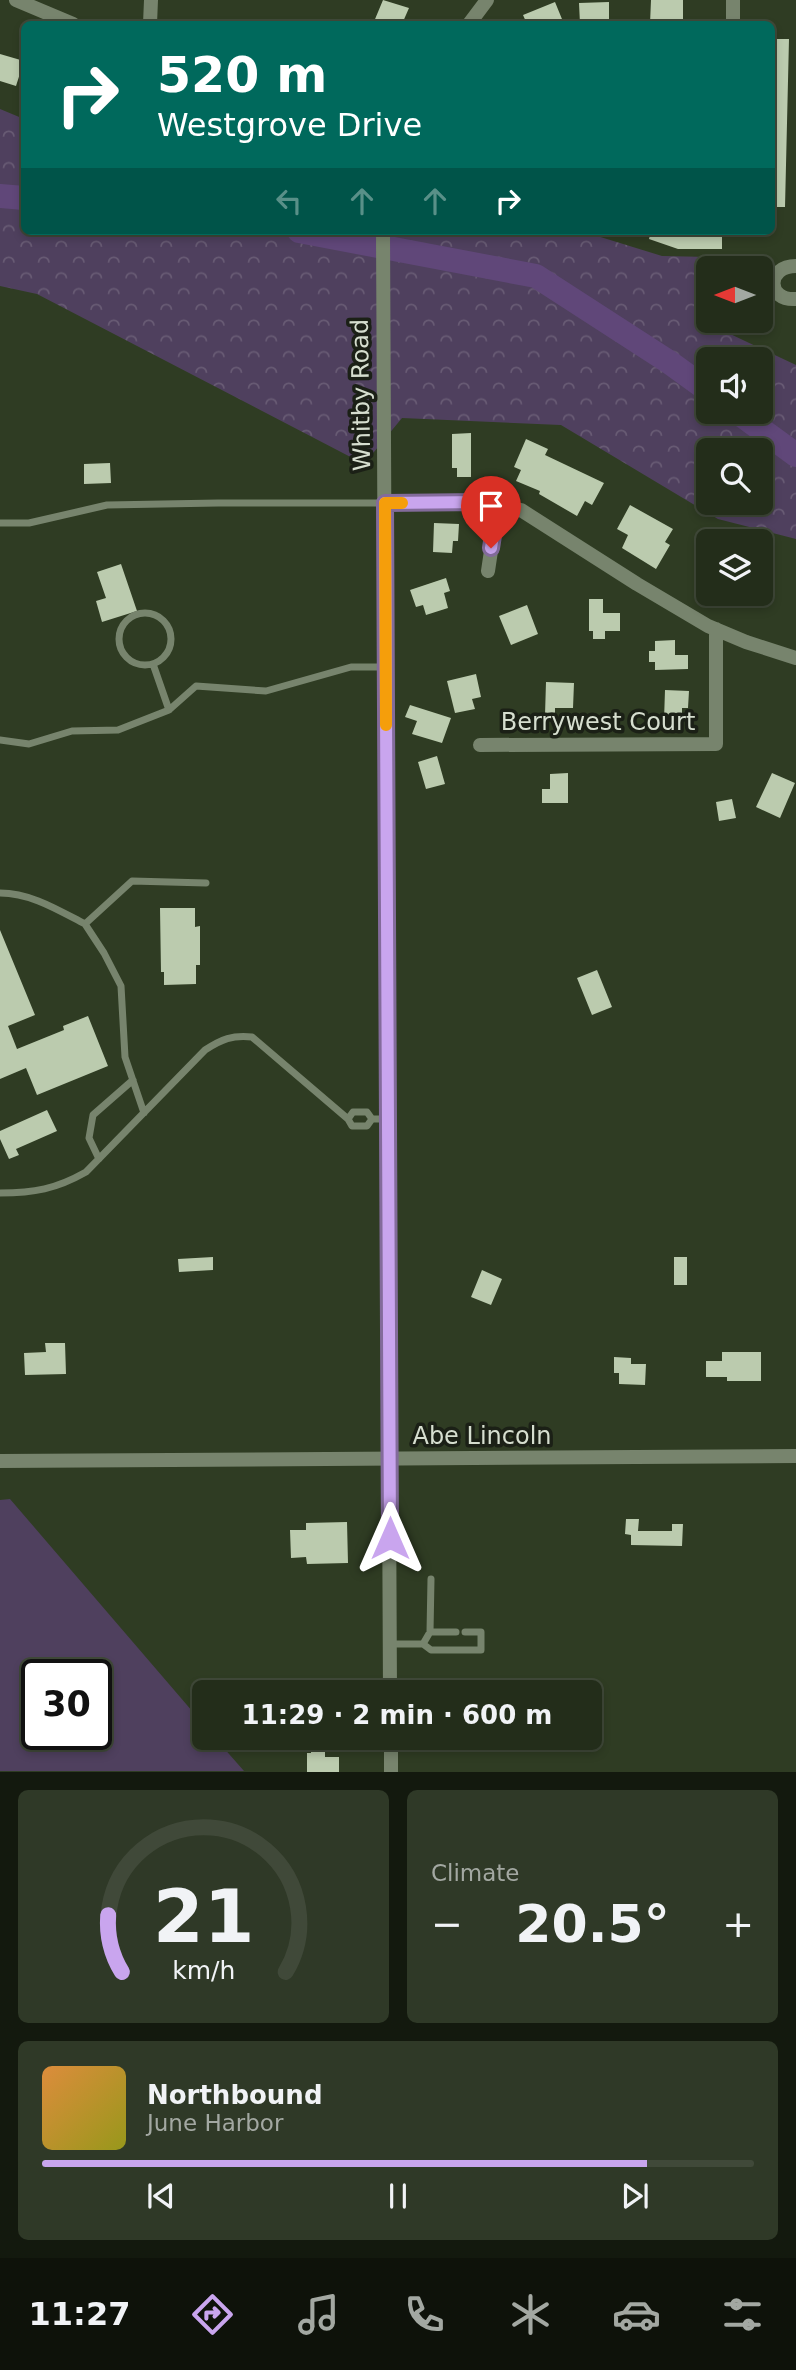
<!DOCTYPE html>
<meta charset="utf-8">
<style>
body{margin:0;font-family:"DejaVu Sans",sans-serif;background:#2f3927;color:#f1f3f6;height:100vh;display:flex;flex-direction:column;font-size:26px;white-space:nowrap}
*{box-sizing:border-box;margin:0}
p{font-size:23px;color:#a3a8a2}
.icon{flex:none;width:38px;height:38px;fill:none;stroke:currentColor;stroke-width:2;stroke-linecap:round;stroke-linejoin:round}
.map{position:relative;height:1772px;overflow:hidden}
.details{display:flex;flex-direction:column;gap:18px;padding:18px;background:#13190e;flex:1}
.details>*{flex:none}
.banner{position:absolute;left:21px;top:21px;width:754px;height:214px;border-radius:10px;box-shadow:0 4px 10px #0003,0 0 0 2px #404939;background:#00695c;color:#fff;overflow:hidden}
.needle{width:46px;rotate:270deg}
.controls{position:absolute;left:696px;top:256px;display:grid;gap:14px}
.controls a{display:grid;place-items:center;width:77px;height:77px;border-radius:10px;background:#232d1a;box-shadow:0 4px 10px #0003,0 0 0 2px #404939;font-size:35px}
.speed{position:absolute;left:21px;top:1659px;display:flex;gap:14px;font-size:35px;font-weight:700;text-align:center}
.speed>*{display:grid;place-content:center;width:91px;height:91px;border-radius:50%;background:#232d1a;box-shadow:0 4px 10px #0003,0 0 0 2px #404939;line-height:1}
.speed .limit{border:4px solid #111;border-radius:10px;background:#fff;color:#111}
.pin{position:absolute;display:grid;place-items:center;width:60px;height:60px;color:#fff;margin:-72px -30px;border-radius:50% 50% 50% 0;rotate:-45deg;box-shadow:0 0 7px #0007}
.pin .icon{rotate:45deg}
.me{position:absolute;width:77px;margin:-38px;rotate:0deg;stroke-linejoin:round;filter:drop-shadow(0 0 5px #0008)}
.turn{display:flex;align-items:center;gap:24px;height:147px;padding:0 21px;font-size:32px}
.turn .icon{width:91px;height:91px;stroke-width:2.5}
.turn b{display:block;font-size:49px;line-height:60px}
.lanes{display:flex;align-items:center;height:66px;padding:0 21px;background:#0003;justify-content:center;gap:35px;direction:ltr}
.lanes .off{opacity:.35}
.big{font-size:52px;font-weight:800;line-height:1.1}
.details .tile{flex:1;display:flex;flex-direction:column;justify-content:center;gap:10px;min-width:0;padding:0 24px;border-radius:10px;background:#2f3927}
.details .dial{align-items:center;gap:0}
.dial svg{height:182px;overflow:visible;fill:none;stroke:#404939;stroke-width:7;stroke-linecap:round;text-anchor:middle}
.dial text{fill:#f1f3f6;stroke:none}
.song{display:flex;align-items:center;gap:21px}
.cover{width:84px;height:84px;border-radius:10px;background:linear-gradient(135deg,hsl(30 70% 55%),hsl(60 70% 35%))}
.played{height:7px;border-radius:4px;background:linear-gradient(90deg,#c9a5ee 85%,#404939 85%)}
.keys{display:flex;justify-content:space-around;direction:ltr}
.heat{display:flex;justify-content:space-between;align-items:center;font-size:38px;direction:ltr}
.details .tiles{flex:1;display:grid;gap:18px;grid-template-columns:1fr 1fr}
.tile:last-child{grid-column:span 2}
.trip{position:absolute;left:192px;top:1680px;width:410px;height:70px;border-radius:10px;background:#232d1a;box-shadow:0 4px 10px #0003,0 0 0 2px #404939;font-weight:800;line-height:70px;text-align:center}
.menu{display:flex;height:112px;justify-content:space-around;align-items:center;background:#0e120a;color:#a3a8a2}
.menu .icon{width:49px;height:49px}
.menu .on{color:#c9a5ee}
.menu b{font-size:32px;color:#f1f3f6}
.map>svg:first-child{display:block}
.grass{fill:#4f405e;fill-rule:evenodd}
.forest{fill:url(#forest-crowns);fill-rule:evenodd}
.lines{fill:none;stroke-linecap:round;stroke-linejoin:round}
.river{stroke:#604779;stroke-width:24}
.building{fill:#bbcbae}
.service{stroke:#77846d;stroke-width:7}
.minor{stroke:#77846d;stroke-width:14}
.tertiary{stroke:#77846d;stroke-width:14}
.route-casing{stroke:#836b9b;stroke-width:18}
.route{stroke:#c9a5ee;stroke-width:12}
.slow{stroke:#f59e0b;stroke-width:12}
.labels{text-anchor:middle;stroke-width:7;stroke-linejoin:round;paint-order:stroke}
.street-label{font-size:24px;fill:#d6decf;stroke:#1b2016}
</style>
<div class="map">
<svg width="796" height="1772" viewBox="0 0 796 1772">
<defs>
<pattern id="forest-crowns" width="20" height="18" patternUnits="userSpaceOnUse" patternTransform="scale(1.75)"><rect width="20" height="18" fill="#4f405e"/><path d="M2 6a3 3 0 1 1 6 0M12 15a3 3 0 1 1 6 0" fill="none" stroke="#685b74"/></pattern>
</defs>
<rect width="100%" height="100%" fill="#2f3c23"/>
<path class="grass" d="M10,1499L205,1726V1738H215L244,1771H0V1500ZM37,1675H96V1734H37Z"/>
<path class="forest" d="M0,109L24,119V231H581L662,256L710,257L705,298L709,304V320H719L726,332L796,365V539L718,519L561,425L402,418L364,464L37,294L0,286ZM709,359H761V411H709ZM709,450H761V502H709Z"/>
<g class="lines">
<path class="river" d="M0,196L24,198
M299,231L536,276L669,362L709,391
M736,411L796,455"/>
</g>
<path class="building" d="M383,0L409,8L402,24H373Z
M651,0H683V24H650Z
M555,2L564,24H527L523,15Z
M609,2V24H580L579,3Z
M772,39H789L785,207H772Z
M0,54L24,61L16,86L0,81Z
M651,231H722V249H678L649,239Z
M471,433V477H457V468H452V434Z
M526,439L548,449L545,455L604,483L592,505L585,501L577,516L539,494L540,491L516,481L521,470L514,467Z
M110,463L111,483L84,484V464Z
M630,505L673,529L665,542L670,545L656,569L622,548L628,535L617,529Z
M434,523L459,524L458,541H453L452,553L433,552Z
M121,564L137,611L102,622L96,601L106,598L97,572Z
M446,578L450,591L444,593L448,608L426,615L423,605L416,607L410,590Z
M589,599H603V613H620V631H605V639H593V631H589Z
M527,605L538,634L511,645L499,616Z
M675,640V655H688V669L655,670V662H649V651H655V641Z
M476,674L481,697L472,699L475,709L455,713L447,681Z
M546,682L574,683L573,708H555V715H545Z
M665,690L689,691L688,708H682V721L664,720Z
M410,705L451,718L442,743L412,734L417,721L405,717Z
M437,756L445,784L426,789L418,762Z
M568,773V803H542V789H550V774Z
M772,773L795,783L780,818L756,807Z
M732,799L736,818L719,821L716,802Z
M160,908H195V927L200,926V965H196V984L164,985V972H161Z
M0,930L35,1015L8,1026L17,1049L64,1030L63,1026L88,1016L108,1066L37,1095L26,1068L0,1079Z
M597,970L612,1007L592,1015L577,978Z
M47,1110L57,1131L16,1149L19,1155L9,1159L0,1139V1131Z
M213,1257V1270L179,1272L178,1259Z
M674,1257H687V1285H674Z
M482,1270L502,1279L491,1305L471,1297Z
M45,1343H65L66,1374L25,1375L24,1353L46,1352Z
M722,1352H761V1381H727V1377H706V1361H722Z
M614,1357L631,1358V1364H646L645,1385L619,1384V1373H614Z
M626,1519H639L638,1531H672V1524H683L682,1546L631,1545V1535L625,1534Z
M347,1522L348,1563L307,1564L306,1557L291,1558L290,1530H306V1523Z
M311,1745H325V1757H339V1772H307V1753H311Z"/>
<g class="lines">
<path class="service" d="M0,523H29L107,505L218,503H384
M119 639a26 26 0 1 1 52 0a26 26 0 1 1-52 0Z
M153,664L169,710
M0,740L29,744L72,731L118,730L169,710L196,686L266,691L351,667H385
M0,893C31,893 58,910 85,924L132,881L206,883
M85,924L104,953L121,986L125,1057L144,1113
M348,1119L353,1112H367L372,1119H388
M99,1159L89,1138L93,1115L133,1080
M0,1193C34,1193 56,1189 86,1172L205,1050C222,1039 232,1035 252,1037L348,1119L352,1126H367L372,1119
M430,1632H456
M390,1644H423L431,1650H481V1632H465
M423,1644L430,1632L431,1579"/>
<path class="minor" d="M16,0L73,24
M733,0V24
M150,24L151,0
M469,24L487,0
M383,231L390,1692
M796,266C766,266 766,301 796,299
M385,503L481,502L521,510L637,584L708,626L746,642L796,658
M488,571L498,504
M480,745L716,744V629
M391,1738V1772"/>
<path class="tertiary" d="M0,1461L796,1456"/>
</g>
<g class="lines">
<g class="route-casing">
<path id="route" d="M390,1538L385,503L481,502L498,504L491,548"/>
</g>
<use href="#route" class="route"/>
<path class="slow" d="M386,725L385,503H402"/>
</g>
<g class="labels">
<g class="street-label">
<text transform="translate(361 395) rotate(-91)" y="8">Whitby Road</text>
<text x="598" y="730">Berrywest Court</text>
<text x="482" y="1444">Abe Lincoln</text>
</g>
</g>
</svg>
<div class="controls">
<a><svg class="needle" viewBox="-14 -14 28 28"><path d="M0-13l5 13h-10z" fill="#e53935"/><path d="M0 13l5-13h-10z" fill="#a3a8a2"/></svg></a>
<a><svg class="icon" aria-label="sound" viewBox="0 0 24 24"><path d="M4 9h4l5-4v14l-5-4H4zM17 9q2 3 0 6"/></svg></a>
<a><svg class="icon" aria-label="search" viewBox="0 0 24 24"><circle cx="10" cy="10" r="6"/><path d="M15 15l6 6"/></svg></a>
<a><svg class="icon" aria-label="layers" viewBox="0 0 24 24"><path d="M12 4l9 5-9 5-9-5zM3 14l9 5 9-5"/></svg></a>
</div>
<div class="speed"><div class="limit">30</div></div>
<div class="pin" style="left:491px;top:548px;background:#d93025"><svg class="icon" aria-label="arrive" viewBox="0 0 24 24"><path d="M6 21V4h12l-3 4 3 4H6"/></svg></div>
<svg class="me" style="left:390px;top:1538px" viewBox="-20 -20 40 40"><path d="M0-17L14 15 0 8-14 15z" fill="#c9a5ee" stroke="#fff" stroke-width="4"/></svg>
<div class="trip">11:29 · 2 min · 600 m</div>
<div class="banner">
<div class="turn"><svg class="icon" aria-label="right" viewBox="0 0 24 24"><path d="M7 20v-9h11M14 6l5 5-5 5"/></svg><div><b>520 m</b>Westgrove Drive</div></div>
<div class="lanes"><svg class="icon off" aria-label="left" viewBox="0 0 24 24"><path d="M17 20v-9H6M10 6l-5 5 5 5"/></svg><svg class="icon off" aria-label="ahead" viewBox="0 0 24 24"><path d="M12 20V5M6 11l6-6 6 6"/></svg><svg class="icon off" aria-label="ahead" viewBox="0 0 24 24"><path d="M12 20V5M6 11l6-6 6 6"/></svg><svg class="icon" aria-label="right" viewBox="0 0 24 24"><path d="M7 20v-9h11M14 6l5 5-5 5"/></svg></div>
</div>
</div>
<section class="details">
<div class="tiles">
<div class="tile dial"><svg viewBox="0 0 100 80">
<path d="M14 69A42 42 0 1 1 86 69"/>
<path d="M14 69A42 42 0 0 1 8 44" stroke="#c9a5ee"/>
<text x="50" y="56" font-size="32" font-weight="700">21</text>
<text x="50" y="72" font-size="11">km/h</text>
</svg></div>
<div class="tile"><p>Climate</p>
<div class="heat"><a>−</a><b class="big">20.5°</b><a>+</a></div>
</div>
<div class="tile">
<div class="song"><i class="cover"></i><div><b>Northbound</b><p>June Harbor</p></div></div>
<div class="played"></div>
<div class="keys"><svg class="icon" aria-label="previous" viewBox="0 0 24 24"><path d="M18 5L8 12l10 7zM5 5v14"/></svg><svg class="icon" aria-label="pause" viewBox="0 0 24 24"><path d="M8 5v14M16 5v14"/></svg><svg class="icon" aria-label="next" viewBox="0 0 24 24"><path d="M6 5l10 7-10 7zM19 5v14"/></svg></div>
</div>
</div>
</section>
<nav class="menu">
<b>11:27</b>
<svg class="icon on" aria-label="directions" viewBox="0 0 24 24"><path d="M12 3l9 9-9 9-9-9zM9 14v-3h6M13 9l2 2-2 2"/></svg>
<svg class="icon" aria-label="music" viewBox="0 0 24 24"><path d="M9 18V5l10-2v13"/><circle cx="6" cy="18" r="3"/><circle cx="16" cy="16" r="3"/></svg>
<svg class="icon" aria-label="phone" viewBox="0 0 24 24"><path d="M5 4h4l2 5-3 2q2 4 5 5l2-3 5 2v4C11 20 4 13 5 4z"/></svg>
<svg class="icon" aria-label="climate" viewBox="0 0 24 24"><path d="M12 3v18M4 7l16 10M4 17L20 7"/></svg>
<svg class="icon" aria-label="car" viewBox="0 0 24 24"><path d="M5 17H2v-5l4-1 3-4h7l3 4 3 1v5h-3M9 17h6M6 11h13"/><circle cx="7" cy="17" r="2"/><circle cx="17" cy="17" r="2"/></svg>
<svg class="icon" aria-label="filters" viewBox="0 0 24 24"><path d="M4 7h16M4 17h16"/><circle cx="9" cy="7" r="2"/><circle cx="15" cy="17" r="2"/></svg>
</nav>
